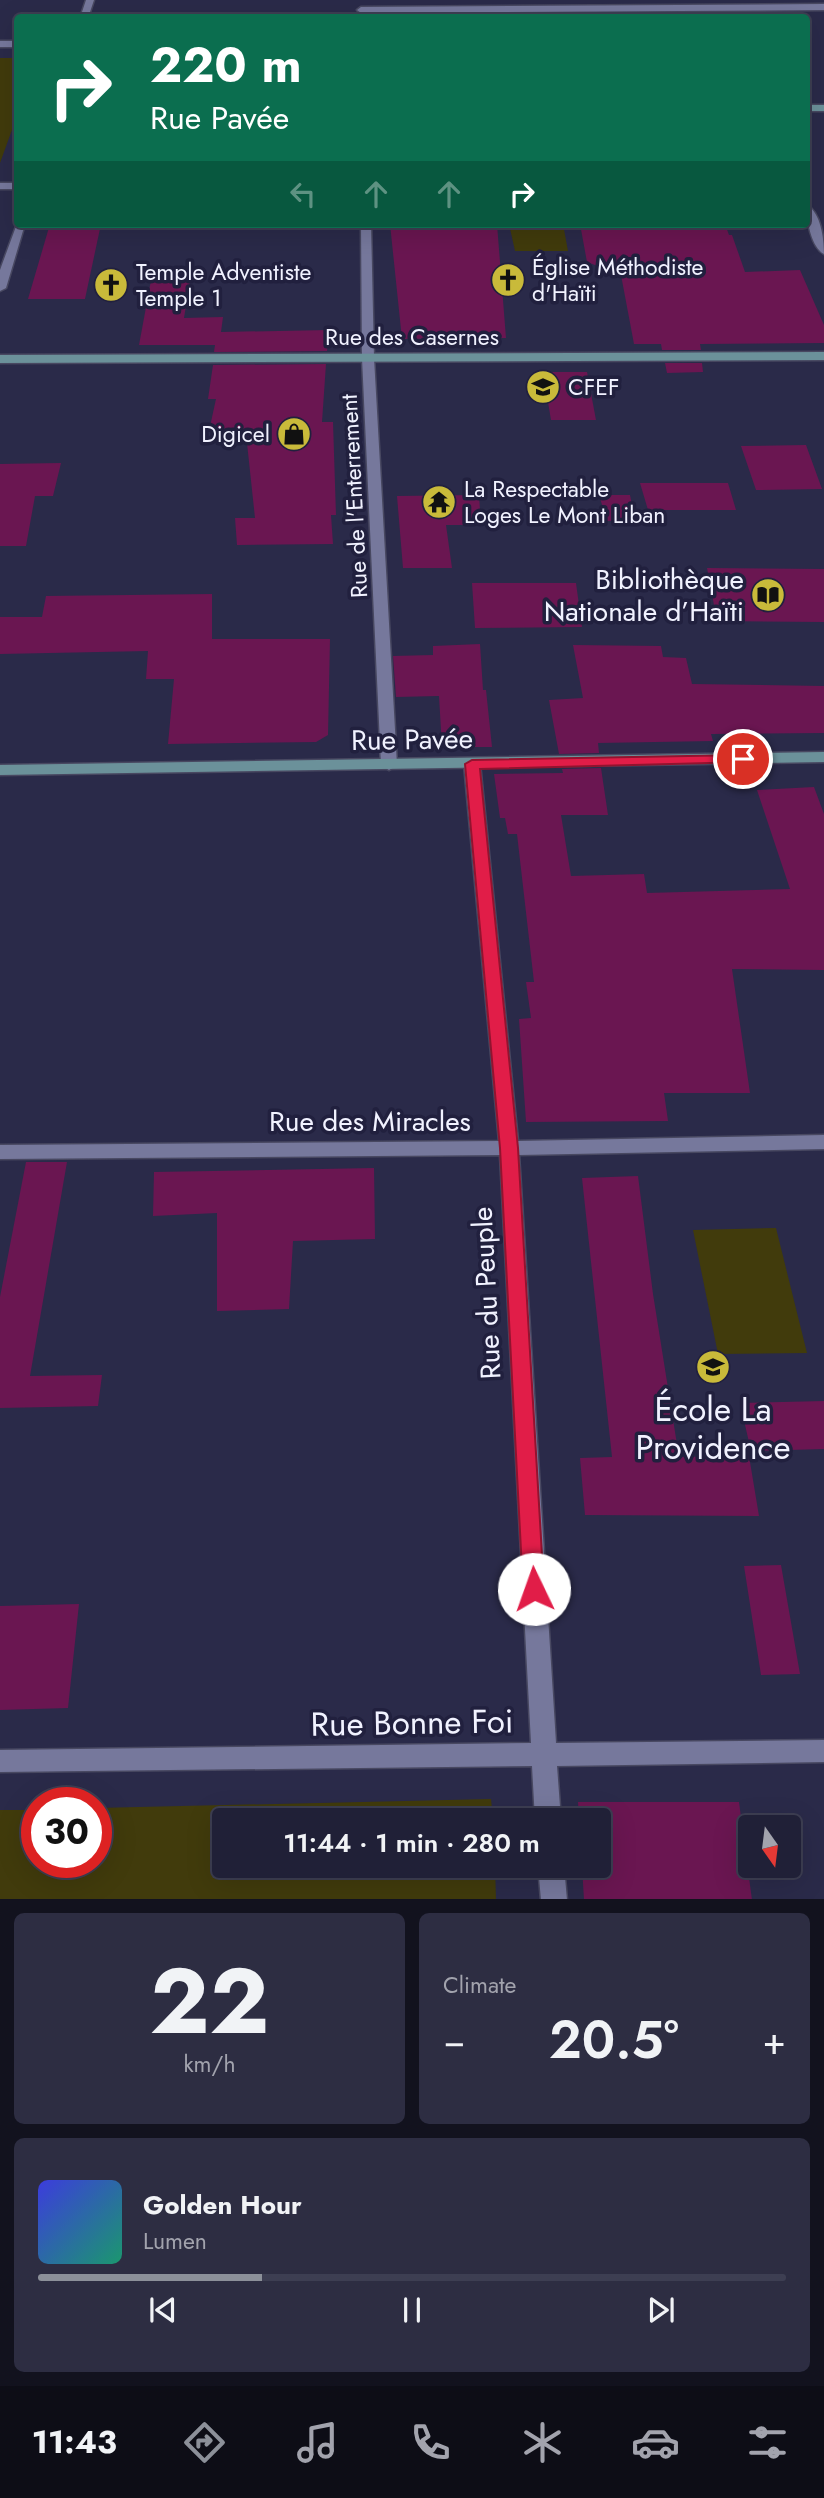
<!DOCTYPE html>
<meta charset="utf-8">
<style>
body{margin:0;font-family:Jost,sans-serif;background:#2d2d42;color:#f1f3f6;height:100vh;display:flex;flex-direction:column;font-size:26px;white-space:nowrap}
*{box-sizing:border-box;margin:0}
p{font-size:23px;color:#a2a3ad}
.icon{flex:none;width:38px;height:38px;fill:none;stroke:currentColor;stroke-width:2;stroke-linecap:round;stroke-linejoin:round}
.map{position:relative;height:1899px;overflow:hidden}
.drawer{display:flex;flex-direction:column;gap:14px;padding:14px;background:#12121e;flex:1}
.drawer>*{flex:none}
.hud{position:absolute;left:14px;top:14px;width:796px;height:214px;border-radius:7px;box-shadow:0 7px 28px #0002,0 0 0 2px #3d3e52;background:#0b6e4f;color:#fff;overflow:hidden}
.needle{width:46px;rotate:166deg}
.controls{position:absolute;left:738px;top:1815px;display:grid;gap:14px}
.controls a{display:grid;place-items:center;width:63px;height:63px;border-radius:7px;background:#202037;box-shadow:0 7px 28px #0002,0 0 0 2px #3d3e52;font-size:35px}
.speed{position:absolute;left:21px;top:1787px;display:flex;gap:14px;font-size:35px;font-weight:700;text-align:center}
.speed>*{display:grid;place-content:center;width:91px;height:91px;border-radius:50%;background:#202037;box-shadow:0 7px 28px #0002,0 0 0 2px #3d3e52;line-height:1}
.speed .limit{border:10px solid #d22;background:#fff;color:#111}
.pin{position:absolute;display:grid;place-items:center;width:60px;height:60px;color:#fff;margin:-30px;border:4px solid #fff;border-radius:50%;box-shadow:0 2px 7px #0007}
.me{position:absolute;width:77px;margin:-38px;rotate:357deg;stroke-linejoin:round;filter:drop-shadow(0 0 5px #0008)}
.turn{display:flex;align-items:center;gap:24px;height:147px;padding:0 21px;font-size:32px}
.turn .icon{width:91px;height:91px;stroke-width:2.5}
.turn b{display:block;font-size:49px;line-height:60px}
.lanes{display:flex;align-items:center;height:66px;padding:0 21px;background:#0003;justify-content:center;gap:35px;direction:ltr}
.lanes .off{opacity:.35}
.big{font-size:52px;font-weight:600;line-height:1.1}
.drawer .card{flex:1;display:flex;flex-direction:column;justify-content:center;gap:10px;min-width:0;padding:0 24px;border-radius:10px;background:#2d2d42}
.drawer .dial{align-items:center;gap:0}
.dial b{font-size:91px;line-height:1}
.song{display:flex;align-items:center;gap:21px}
.cover{width:84px;height:84px;border-radius:10px;background:linear-gradient(135deg,hsl(240 70% 55%),hsl(160 70% 35%))}
.played{height:7px;border-radius:4px;background:linear-gradient(90deg,#8c9099 30%,#3d3e52 30%)}
.keys{display:flex;justify-content:space-around;direction:ltr}
.heat{display:flex;justify-content:space-between;align-items:center;font-size:38px;direction:ltr}
.drawer .tiles{flex:1;display:grid;gap:14px;grid-template-columns:1fr 1fr}
.card:last-child{grid-column:span 2}
.trip{position:absolute;left:212px;top:1808px;width:399px;height:70px;border-radius:7px;background:#202037;box-shadow:0 7px 28px #0002,0 0 0 2px #3d3e52;font-weight:600;line-height:70px;text-align:center}
.tab-bar{display:flex;height:112px;justify-content:space-around;align-items:center;background:#0d0d16;color:#a2a3ad}
.tab-bar .icon{width:49px;height:49px}
.tab-bar .current{color:#8c9099}
.tab-bar b{font-size:32px;color:#f1f3f6}
.map>svg:first-child{display:block}
.green{fill:#413b0c}
.building{fill:#6a1651}
.lines{fill:none;stroke-linecap:round;stroke-linejoin:round}
.street-casing{stroke:#484861;stroke-width:3}
.secondary-casing{stroke:#484861;stroke-width:3}
.street{fill:#76789c;fill-rule:evenodd}
.secondary{fill:#6b919a;fill-rule:evenodd}
.route{fill:#e11d48;stroke:#92132f;stroke-width:2}
.labels{text-anchor:middle;stroke-width:7;stroke-linejoin:round;paint-order:stroke}
.far-poi-label{font-size:23px;fill:#f1f2ff;stroke:#21203e;text-anchor:start}
.far-street-label{font-size:23px;fill:#f1f2ff;stroke:#21203e}
.poi-label{font-size:28px;fill:#f1f2ff;stroke:#21203e;text-anchor:end}
.street-label{font-size:28px;fill:#f1f2ff;stroke:#21203e}
.near-poi-label{font-size:33px;fill:#f1f2ff;stroke:#21203e}
.near-street-label{font-size:33px;fill:#f1f2ff;stroke:#21203e}
</style>
<div class="map">
<svg width="824" height="1900" viewBox="0 0 824 1900">
<rect width="100%" height="100%" fill="#2a2a49"/>
<path class="green" d="M0,58H18L17,116L0,163Z
M509,224H563L568,251H515Z
M776,1228L807,1353L718,1354L693,1230Z
M491,1799L493,1820H224V1866H495L496,1899H0V1810H37V1862H96V1808Z"/>
<path class="building" d="M50,224H101L85,299H28Z
M390,224H497L506,338L402,339Z
M580,224H725L729,235H732L745,272L800,270L824,325V343L700,344L701,350H662L661,344H634L621,275L587,262Z
M152,275H191L184,318L223,317L221,332L329,330L327,351L214,352L215,345H139Z
M665,363H702L703,372L667,373Z
M326,364L322,422H333L336,515H331L333,544L237,545L235,518H255L247,443L218,442V431H209L216,399H208L213,365Z
M543,372H587L596,420H551Z
M806,445L822,489L756,490L741,446Z
M61,463L53,496H35L26,546H0V464Z
M640,483H728L736,510H648Z
M479,495L481,525H446L452,568H403L397,496Z
M599,495H630L635,520L607,521Z
M707,568L824,569V622L717,621Z
M472,583H576L582,627L475,628Z
M212,594V639H330L328,735L316,742L168,744L174,679H146L148,651L0,654V617H42L46,596Z
M480,644L483,690H486L492,747H442L439,696L396,697L393,656L433,655V646Z
M573,645L661,646L663,657L686,658L692,684L824,686V733L711,734L713,741L598,743L599,753L559,754L549,700L583,698Z
M601,768L608,815H561L571,876L644,874L647,893L790,889L757,790L814,787L824,814V970L732,969L750,1093H664L668,1121L526,1122L519,1019L531,1018L526,982H534L517,834H508L505,818H500L494,774L563,773L562,769Z
M26,1162H67L30,1376L102,1375L98,1406L0,1408V1297Z
M374,1168L375,1239L293,1241L289,1309L217,1311V1213L153,1216L154,1172Z
M638,1176L653,1294L679,1457L749,1456L759,1516L585,1515L580,1458L612,1457L582,1178Z
M824,1401V1449L751,1451L740,1403Z
M781,1565L800,1674L761,1675L744,1566Z
M79,1604L68,1708L0,1710V1606Z
M578,1802H739L752,1900H584L582,1866H598V1820H579Z"/>
<g class="lines">
<g class="street-casing">
<path id="street" d="M86,0H94L88,18H80Z
M824,4V10L361,13L357,10L361,7Z
M0,41H18V47H0Z
M0,183H18V189H0Z
M807,205C821,213 824,239 824,254C811,247 806,219 807,205Z
M18,221V224H25L6,288L0,291V270Z
M361,224H371L374,358L397,765L389,770L381,765L362,358Z
M472,759L480,764L518,1141L824,1135V1149L519,1155L556,1743L824,1740V1762L557,1766L561,1820H535L532,1766L0,1772V1750L531,1743L500,1155L0,1159V1145L499,1141L464,764Z
M538,1866H564L567,1900H541Z"/>
</g>
<g class="secondary-casing">
<path id="secondary" d="M807,105H824V111H807Z
M824,352V360L0,363V355Z
M824,752V762L0,775V765Z"/>
</g>
<use href="#street" class="street"/>
<use href="#secondary" class="secondary"/>
</g>
<path class="route" d="M743,755L750,759L748,762L480,769L518,1148L544,1589L541,1595L534,1598L526,1595L523,1589L500,1148L465,764L472,760Z"/>
<defs>
<g id="church-disc" transform="scale(1.75)"><circle r="9.5" fill="#c9ba3a" stroke="#21203e"/><path d="M-1.2-6h2.4v3.5h3.3v2.4h-3.3V6h-2.4V-.1h-3.3v-2.4h3.3Z" fill="#111"/></g>
<g id="school-disc" transform="scale(1.75)"><circle r="9.5" fill="#c9ba3a" stroke="#21203e"/><path d="M0-5L7-2L0 1L-7-2ZM-4 1L0 2.5L4 1V4Q0 6-4 4Z" fill="#111"/></g>
<g id="shop-disc" transform="scale(1.75)"><circle r="9.5" fill="#c9ba3a" stroke="#21203e"/><path d="M-5-2.5h2.3a2.7 3.5 0 0 1 5.4 0H5L5.5 6h-11ZM-1.5-2.5h3a1.5 2.3 0 0 0-3 0Z" fill="#111"/></g>
<g id="temple-disc" transform="scale(1.75)"><circle r="9.5" fill="#c9ba3a" stroke="#21203e"/><path d="M0-6L5-2H3V0L6.5 2.5H4V6H1.5V3h-3V6H-4V2.5H-6.5L-3 0V-2H-5Z" fill="#111"/></g>
<g id="library-disc" transform="scale(1.75)"><circle r="9.5" fill="#c9ba3a" stroke="#21203e"/><path d="M-6-4Q-3-5.5-.7-3.5V5Q-3 3-6 4ZM6-4Q3-5.5 .7-3.5V5Q3 3 6 4Z" fill="#111"/></g>
</defs>
<g fill-rule="evenodd">
<use href="#church-disc" x="508" y="280"/>
<use href="#church-disc" x="111" y="285"/>
<use href="#school-disc" x="543" y="387"/>
<use href="#shop-disc" x="294" y="434"/>
<use href="#temple-disc" x="439" y="502"/>
<use href="#library-disc" x="768" y="595"/>
<use href="#school-disc" x="713" y="1367"/>
</g>
<g class="labels">
<g class="far-poi-label">
<text x="532" y="275">Église Méthodiste<tspan x="532" dy="26">d'Haïti</tspan></text>
<text x="136" y="280">Temple Adventiste<tspan x="136" dy="26">Temple 1</tspan></text>
<text x="568" y="395">CFEF</text>
<text x="270" y="442" text-anchor="end">Digicel</text>
<text x="464" y="497">La Respectable<tspan x="464" dy="26">Loges Le Mont Liban</tspan></text>
</g>
<g class="far-street-label">
<text x="412" y="345">Rue des Casernes</text>
<text transform="translate(354 496) rotate(-93)" y="8">Rue de l'Enterrement</text>
</g>
<g class="poi-label">
<text x="744" y="589">Bibliothèque<tspan x="744" dy="32">Nationale d’Haïti</tspan></text>
</g>
<g class="street-label">
<text transform="translate(412 739) rotate(-1)" y="10">Rue Pavée</text>
<text x="370" y="1131">Rue des Miracles</text>
<text transform="translate(486 1293) rotate(-93)" y="10">Rue du Peuple</text>
</g>
<g class="near-poi-label">
<text x="713" y="1421">École La<tspan x="713" dy="38">Providence</tspan></text>
</g>
<g class="near-street-label">
<text transform="translate(412 1722) rotate(-1)" y="12">Rue Bonne Foi</text>
</g>
</g>
</svg>
<div class="controls">
<a><svg class="needle" viewBox="-14 -14 28 28"><path d="M0-13l5 13h-10z" fill="#e53935"/><path d="M0 13l5-13h-10z" fill="#a2a3ad"/></svg></a>
</div>
<div class="speed"><div class="limit">30</div></div>
<div class="pin" style="left:743px;top:759px;background:#d93025"><svg class="icon" aria-label="arrive" viewBox="0 0 24 24"><path d="M6 21V4h12l-3 4 3 4H6"/></svg></div>
<svg class="me" style="left:534px;top:1589px" viewBox="-20 -20 40 40"><circle r="19" fill="#fff"/><path d="M0-13L10 11 0 6-10 11z" fill="#e11d48"/></svg>
<div class="trip">11:44 · 1 min · 280 m</div>
<div class="hud">
<div class="turn"><svg class="icon" aria-label="right" viewBox="0 0 24 24"><path d="M7 20v-9h11M14 6l5 5-5 5"/></svg><div><b>220 m</b>Rue Pavée</div></div>
<div class="lanes"><svg class="icon off" aria-label="left" viewBox="0 0 24 24"><path d="M17 20v-9H6M10 6l-5 5 5 5"/></svg><svg class="icon off" aria-label="ahead" viewBox="0 0 24 24"><path d="M12 20V5M6 11l6-6 6 6"/></svg><svg class="icon off" aria-label="ahead" viewBox="0 0 24 24"><path d="M12 20V5M6 11l6-6 6 6"/></svg><svg class="icon" aria-label="right" viewBox="0 0 24 24"><path d="M7 20v-9h11M14 6l5 5-5 5"/></svg></div>
</div>
</div>
<section class="drawer">
<div class="tiles">
<div class="card dial"><b>22</b><p>km/h</p></div>
<div class="card"><p>Climate</p>
<div class="heat"><a>−</a><b class="big">20.5°</b><a>+</a></div>
</div>
<div class="card">
<div class="song"><i class="cover"></i><div><b>Golden Hour</b><p>Lumen</p></div></div>
<div class="played"></div>
<div class="keys"><svg class="icon" aria-label="previous" viewBox="0 0 24 24"><path d="M18 5L8 12l10 7zM5 5v14"/></svg><svg class="icon" aria-label="pause" viewBox="0 0 24 24"><path d="M8 5v14M16 5v14"/></svg><svg class="icon" aria-label="next" viewBox="0 0 24 24"><path d="M6 5l10 7-10 7zM19 5v14"/></svg></div>
</div>
</div>
</section>
<nav class="tab-bar">
<b>11:43</b>
<svg class="icon current" aria-label="directions" viewBox="0 0 24 24"><path d="M12 3l9 9-9 9-9-9zM9 14v-3h6M13 9l2 2-2 2"/></svg>
<svg class="icon" aria-label="music" viewBox="0 0 24 24"><path d="M9 18V5l10-2v13"/><circle cx="6" cy="18" r="3"/><circle cx="16" cy="16" r="3"/></svg>
<svg class="icon" aria-label="phone" viewBox="0 0 24 24"><path d="M5 4h4l2 5-3 2q2 4 5 5l2-3 5 2v4C11 20 4 13 5 4z"/></svg>
<svg class="icon" aria-label="climate" viewBox="0 0 24 24"><path d="M12 3v18M4 7l16 10M4 17L20 7"/></svg>
<svg class="icon" aria-label="car" viewBox="0 0 24 24"><path d="M5 17H2v-5l4-1 3-4h7l3 4 3 1v5h-3M9 17h6M6 11h13"/><circle cx="7" cy="17" r="2"/><circle cx="17" cy="17" r="2"/></svg>
<svg class="icon" aria-label="filters" viewBox="0 0 24 24"><path d="M4 7h16M4 17h16"/><circle cx="9" cy="7" r="2"/><circle cx="15" cy="17" r="2"/></svg>
</nav>
